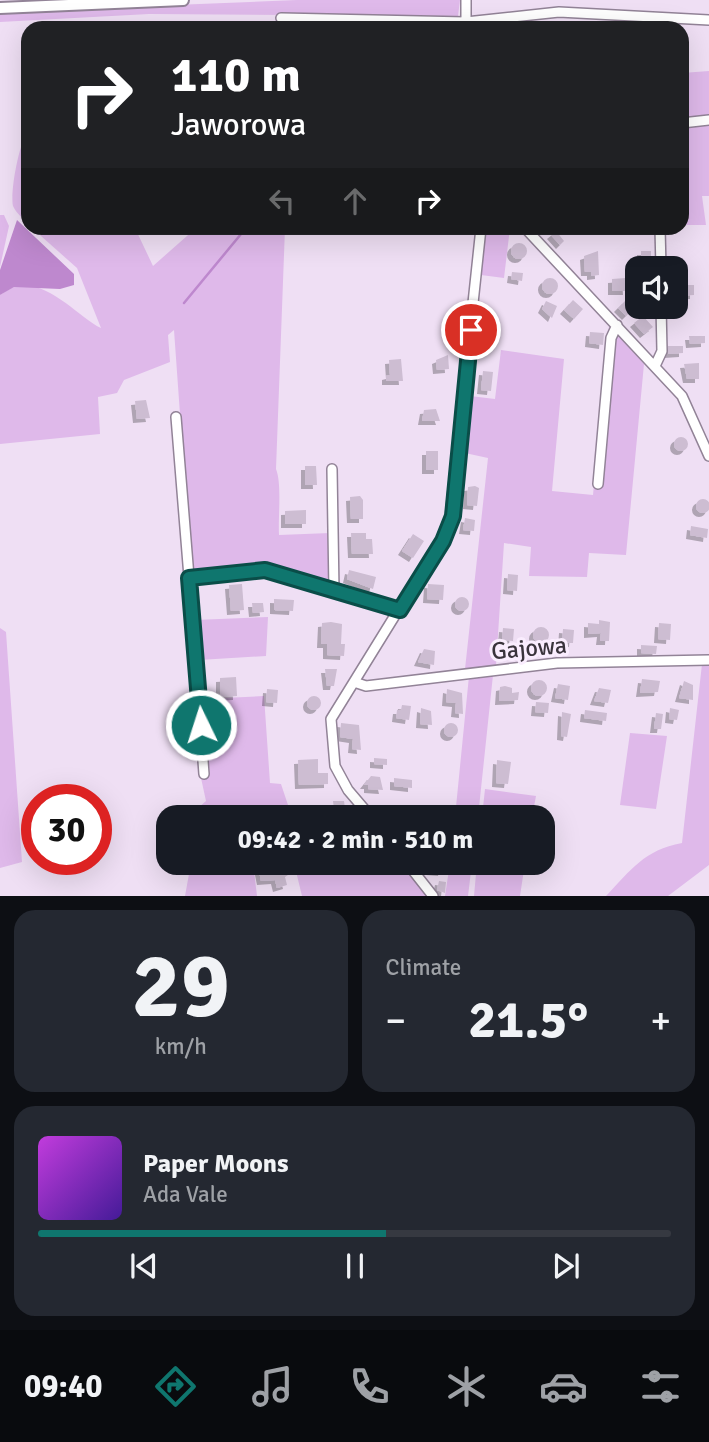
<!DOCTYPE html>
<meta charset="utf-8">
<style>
body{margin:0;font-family:Signika,sans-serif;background:#242831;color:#f1f3f6;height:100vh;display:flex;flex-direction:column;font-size:26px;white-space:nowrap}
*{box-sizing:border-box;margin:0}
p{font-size:23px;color:#9ea1a6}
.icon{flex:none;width:38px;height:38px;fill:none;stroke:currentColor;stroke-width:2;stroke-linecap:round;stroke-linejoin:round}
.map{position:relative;height:896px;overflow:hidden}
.side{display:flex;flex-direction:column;gap:14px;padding:14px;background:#0d0f14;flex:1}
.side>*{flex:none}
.guide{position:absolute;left:21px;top:21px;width:668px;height:214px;border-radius:21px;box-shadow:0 7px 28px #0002;background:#202124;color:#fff;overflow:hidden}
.controls{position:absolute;left:625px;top:256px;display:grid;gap:14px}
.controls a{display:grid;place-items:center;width:63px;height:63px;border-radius:14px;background:#171b24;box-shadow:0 7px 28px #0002;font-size:35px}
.speed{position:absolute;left:21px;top:784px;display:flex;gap:14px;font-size:35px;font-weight:700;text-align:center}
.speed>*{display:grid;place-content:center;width:91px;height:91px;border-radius:50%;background:#171b24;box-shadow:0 7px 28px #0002;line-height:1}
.speed .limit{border:10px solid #d22;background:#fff;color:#111}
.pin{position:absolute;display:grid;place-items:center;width:60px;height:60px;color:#fff;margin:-30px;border:4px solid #fff;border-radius:50%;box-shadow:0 2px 7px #0007}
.me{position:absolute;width:77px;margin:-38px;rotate:356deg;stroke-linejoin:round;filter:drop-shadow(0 0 5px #0008)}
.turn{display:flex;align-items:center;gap:24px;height:147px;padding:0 35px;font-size:32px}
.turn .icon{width:91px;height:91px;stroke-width:2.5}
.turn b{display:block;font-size:49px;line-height:60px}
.lanes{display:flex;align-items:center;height:66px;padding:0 35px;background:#0003;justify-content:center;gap:35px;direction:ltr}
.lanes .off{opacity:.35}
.big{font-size:52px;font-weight:700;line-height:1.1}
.side .tile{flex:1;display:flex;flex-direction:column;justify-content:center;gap:10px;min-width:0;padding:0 24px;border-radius:21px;background:#242831}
.side .dial{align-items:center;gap:0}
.dial b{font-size:91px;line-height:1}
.song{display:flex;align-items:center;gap:21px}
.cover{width:84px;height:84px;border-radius:10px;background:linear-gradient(135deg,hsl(290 70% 55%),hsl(260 70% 35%))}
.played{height:7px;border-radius:4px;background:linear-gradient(90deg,#0f766e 55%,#363941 55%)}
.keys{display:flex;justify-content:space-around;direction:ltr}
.heat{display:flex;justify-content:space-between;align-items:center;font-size:38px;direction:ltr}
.side .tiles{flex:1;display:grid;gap:14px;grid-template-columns:1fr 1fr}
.tile:last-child{grid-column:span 2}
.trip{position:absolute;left:156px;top:805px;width:399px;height:70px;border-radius:21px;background:#171b24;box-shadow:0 7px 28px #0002;font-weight:700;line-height:70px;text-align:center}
.menu{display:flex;height:112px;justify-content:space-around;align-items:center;background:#090b0e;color:#9ea1a6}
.menu .icon{width:49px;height:49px}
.menu .current{color:#0f766e}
.menu b{font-size:32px;color:#f1f3f6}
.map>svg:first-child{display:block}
.green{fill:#dfb9ea}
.water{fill:#be88ce}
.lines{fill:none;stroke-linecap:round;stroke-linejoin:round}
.stream{stroke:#be88ce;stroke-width:2.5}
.building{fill:#cdbdd2;filter:url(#shadow)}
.minor-casing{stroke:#928397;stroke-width:12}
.major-casing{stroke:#928397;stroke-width:14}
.minor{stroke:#fff;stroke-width:9}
.major{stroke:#fff;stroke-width:10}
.route-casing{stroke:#0a4d48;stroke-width:18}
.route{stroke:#0f766e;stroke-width:12}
.labels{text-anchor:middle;stroke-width:6;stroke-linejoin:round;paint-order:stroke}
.street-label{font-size:24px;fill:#3a343c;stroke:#faedfe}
</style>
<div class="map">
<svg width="709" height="896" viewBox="0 0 709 896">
<defs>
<filter id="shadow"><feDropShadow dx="-4" dy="4" stdDeviation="0" flood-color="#0004"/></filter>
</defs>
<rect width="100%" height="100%" fill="#efdff4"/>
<path class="green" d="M297,0H460L458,16L149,14L0,22V12Z
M282,22L386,28H279Z
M709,71V116L683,119L682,73Z
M709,123V196H702L706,225H683V125Z
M28,133V224C23,218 16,213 13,206C10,193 19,141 28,133Z
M0,215H4L9,226L0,267Z
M32,228H135L153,266L196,228H285L276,469C282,484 278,516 279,535L330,533L331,581L325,583L266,568L196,572L191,568L174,330L168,335L170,362L124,380L117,393L98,397L100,434L0,444V295C4,293 10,288 14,287C46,277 77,316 101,328L77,268Z
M484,228H510L504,278L481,275Z
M609,326L644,364L626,555L589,553L587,577L529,576L531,547L504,543L496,665L465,669L488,458L465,453L470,396L495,399L501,350L564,359L552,491L593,495Z
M268,617L266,656L199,660L195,620Z
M0,628L6,632L22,862L0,868Z
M702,664H709V865L668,896H606C631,870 644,850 682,843Z
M493,675L478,817H455L469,676Z
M264,696L270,783L281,784L292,817H195L198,808L206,801L201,778L210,774L202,699Z
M630,733L667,736L656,809L620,805Z
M485,789L536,796L532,817H482Z
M191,863H253L257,896H185Z
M294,863H403L429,896H302Z
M450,863H472L468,896H445Z
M477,863H525L520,896H474Z"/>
<path class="water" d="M17,220L74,274V285L60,289L14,287L0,295V270Z"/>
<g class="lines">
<path class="stream" d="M184,303L246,228"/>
</g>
<path class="building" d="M556,231L564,241L560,245L551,235Z
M511 251a8 8 0 1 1 16 0a8 8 0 1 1-16 0Z
M598,251L599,275L591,276V272H585L584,256Z
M641,251H651V266L641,267Z
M512,272L523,273L522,281L511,279Z
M626,278L627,291H612V279Z
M542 286a8 8 0 1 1 16 0a8 8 0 1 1-16 0Z
M678,285H694V295L679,296Z
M573,300L583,309L574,319L564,310Z
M626,300L634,308L626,316L618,308Z
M546,301L557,306L552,318L542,309Z
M481 322a8 8 0 1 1 16 0a8 8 0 1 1-16 0Z
M643,316L653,327L644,334L634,323Z
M590,332L604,333L603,345L589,343Z
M689,336H705V343L690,344Z
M668,346H683V353L668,354Z
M448,355L449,369L437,370L436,360Z
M401,359L403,381H386V376L390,375L389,360Z
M699,363V379H687L684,364Z
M483,371L493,372L491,391L481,390Z
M146,400L150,418L137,419L135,401Z
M436,409L440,421H422L424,410Z
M674 444a7 7 0 1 1 14 0a7 7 0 1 1-14 0Z
M426,451H438V470H426Z
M305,466H316L317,485H305Z
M475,486L479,488L477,506L467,505L468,487Z
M360,496L363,500V519H351L350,497Z
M696 506a7 7 0 1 1 14 0a7 7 0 1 1-14 0Z
M306,510V524H285V511Z
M465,518L475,520L474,531L463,530Z
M691,526L708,529L707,538L690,535Z
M351,533H366V539H372L373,554H352Z
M413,534L424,541L413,558L402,551Z
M349,570L376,577L373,589L347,579Z
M508,574L518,575L517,591L507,590Z
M242,584L244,610L231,611L229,585Z
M428,584L444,585L443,600L427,599Z
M455 604a7 7 0 1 1 14 0a7 7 0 1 1-14 0Z
M274,599L294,600L293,611L274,610Z
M252,603H263L264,612L253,613Z
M599,620L610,622L609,641H600L601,633L588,634V623L599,624Z
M331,622L342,624L341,644H345L344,656L327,655V644H321L322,623Z
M659,623L671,624L670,640L658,639Z
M533 635a8 8 0 1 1 16 0a8 8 0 1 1-16 0Z
M503,628L514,629L513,641L502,640Z
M563,629L574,630L573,643H562Z
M641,645L657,646L656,654L641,653Z
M424,649L435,651L434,665L418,662Z
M325,669H337L334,686H327Z
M236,677L237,696L220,697V678Z
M642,679L660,681L658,692L640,693Z
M531 688a8 8 0 1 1 16 0a8 8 0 1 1-16 0Z
M684,681L693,685V700L679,698Z
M558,684L570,686L568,700L555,698Z
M505,686L512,688V693L519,692L518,700L499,701L500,687Z
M599,688L611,690L608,703L594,701Z
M267,689L278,690L277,703L266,702Z
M447,689L462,693L463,714L455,713L456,703L446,702Z
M307 703a7 7 0 1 1 14 0a7 7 0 1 1-14 0Z
M536,702L549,703L548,713L535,712Z
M402,705L411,706L409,720L396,718L397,710H401Z
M421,708L431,711L432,725L420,724Z
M670,708L679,710L677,720L669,719Z
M585,710L607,713L606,721L584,718Z
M562,712L571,714L567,737L561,736Z
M656,713L663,714L661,729H654Z
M444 730a7 7 0 1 1 14 0a7 7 0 1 1-14 0Z
M341,723L359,725L361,750L352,749L353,739L340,737Z
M374,758L387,759V765L374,764Z
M318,759V773H328V784L299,785L298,760Z
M497,760L511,762L508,784L496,783Z
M371,776L380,777L383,790L368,789V785H364Z
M394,778L412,780V788L394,786Z
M333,801H344L345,808L334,809Z
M396,810L424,812V817H396Z
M285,863L288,875L285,877L287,885L277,888L275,880L261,881L259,871Z
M431,863H448V867H443L442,872L430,871Z
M439,881L446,882L445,893L437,890Z"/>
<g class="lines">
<g class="minor-casing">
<path id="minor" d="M466,0V26
M281,18L466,22L559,12L709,20
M682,123L709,120
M525,228L682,396L709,456
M660,228L661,268
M655,366L662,351L661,306
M176,417L189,577
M332,469L334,591
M598,484L611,338L617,325
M354,682L366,686L557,663L709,660
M204,774L189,577L265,570L400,610
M371,817L348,790L335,766L331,719L449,528L481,228
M407,863L433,896"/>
</g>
<g class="major-casing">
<path id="major" d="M0,8L183,0"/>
</g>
<use href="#minor" class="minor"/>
<use href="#major" class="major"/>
</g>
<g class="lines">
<g class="route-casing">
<path id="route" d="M201,725L189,578L265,570L400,610L443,541L453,516L471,330"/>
</g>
<use href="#route" class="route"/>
</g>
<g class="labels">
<g class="street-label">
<text transform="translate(529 648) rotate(-5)" y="8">Gajowa</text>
</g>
</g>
</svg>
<div class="controls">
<a><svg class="icon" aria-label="sound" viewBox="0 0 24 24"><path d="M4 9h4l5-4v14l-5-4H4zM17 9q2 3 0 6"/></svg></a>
</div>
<div class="speed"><div class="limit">30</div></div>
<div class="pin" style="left:471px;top:330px;background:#d93025"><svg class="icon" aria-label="arrive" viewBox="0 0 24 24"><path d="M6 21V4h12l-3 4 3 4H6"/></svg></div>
<svg class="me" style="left:201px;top:725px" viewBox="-20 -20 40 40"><circle r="17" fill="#0f766e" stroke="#fff" stroke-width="3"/><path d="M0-11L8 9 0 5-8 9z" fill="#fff"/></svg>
<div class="trip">09:42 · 2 min · 510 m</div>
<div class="guide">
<div class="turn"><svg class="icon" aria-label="right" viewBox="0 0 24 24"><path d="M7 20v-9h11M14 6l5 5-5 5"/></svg><div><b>110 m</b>Jaworowa</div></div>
<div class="lanes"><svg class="icon off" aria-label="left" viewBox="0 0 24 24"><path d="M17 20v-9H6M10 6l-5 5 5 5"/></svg><svg class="icon off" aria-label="ahead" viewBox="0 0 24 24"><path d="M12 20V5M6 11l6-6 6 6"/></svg><svg class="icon" aria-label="right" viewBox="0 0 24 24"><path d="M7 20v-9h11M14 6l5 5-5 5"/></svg></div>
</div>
</div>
<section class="side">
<div class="tiles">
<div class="tile dial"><b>29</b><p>km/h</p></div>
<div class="tile"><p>Climate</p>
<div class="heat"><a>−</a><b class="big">21.5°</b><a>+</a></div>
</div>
<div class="tile">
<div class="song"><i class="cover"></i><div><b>Paper Moons</b><p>Ada Vale</p></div></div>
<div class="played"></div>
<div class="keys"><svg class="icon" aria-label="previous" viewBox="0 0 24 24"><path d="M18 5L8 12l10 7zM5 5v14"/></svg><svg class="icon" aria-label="pause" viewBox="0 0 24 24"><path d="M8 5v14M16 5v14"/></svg><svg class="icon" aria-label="next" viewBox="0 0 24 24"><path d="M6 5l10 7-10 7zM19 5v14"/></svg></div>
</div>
</div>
</section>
<nav class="menu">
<b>09:40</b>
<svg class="icon current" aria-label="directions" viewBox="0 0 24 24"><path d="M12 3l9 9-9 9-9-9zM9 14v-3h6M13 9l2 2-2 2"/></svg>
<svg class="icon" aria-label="music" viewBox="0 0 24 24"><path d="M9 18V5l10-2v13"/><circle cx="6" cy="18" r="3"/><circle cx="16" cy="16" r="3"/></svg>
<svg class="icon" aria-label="phone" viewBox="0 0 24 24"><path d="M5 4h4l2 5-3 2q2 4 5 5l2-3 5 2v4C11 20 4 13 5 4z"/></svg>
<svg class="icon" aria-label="climate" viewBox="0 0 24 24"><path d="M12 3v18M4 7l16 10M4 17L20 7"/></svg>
<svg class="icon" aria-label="car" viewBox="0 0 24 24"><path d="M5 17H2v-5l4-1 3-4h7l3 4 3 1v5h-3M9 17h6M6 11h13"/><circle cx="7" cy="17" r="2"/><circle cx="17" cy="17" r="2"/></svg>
<svg class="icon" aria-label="filters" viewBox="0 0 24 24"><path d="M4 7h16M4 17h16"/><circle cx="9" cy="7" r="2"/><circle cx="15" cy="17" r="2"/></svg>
</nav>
